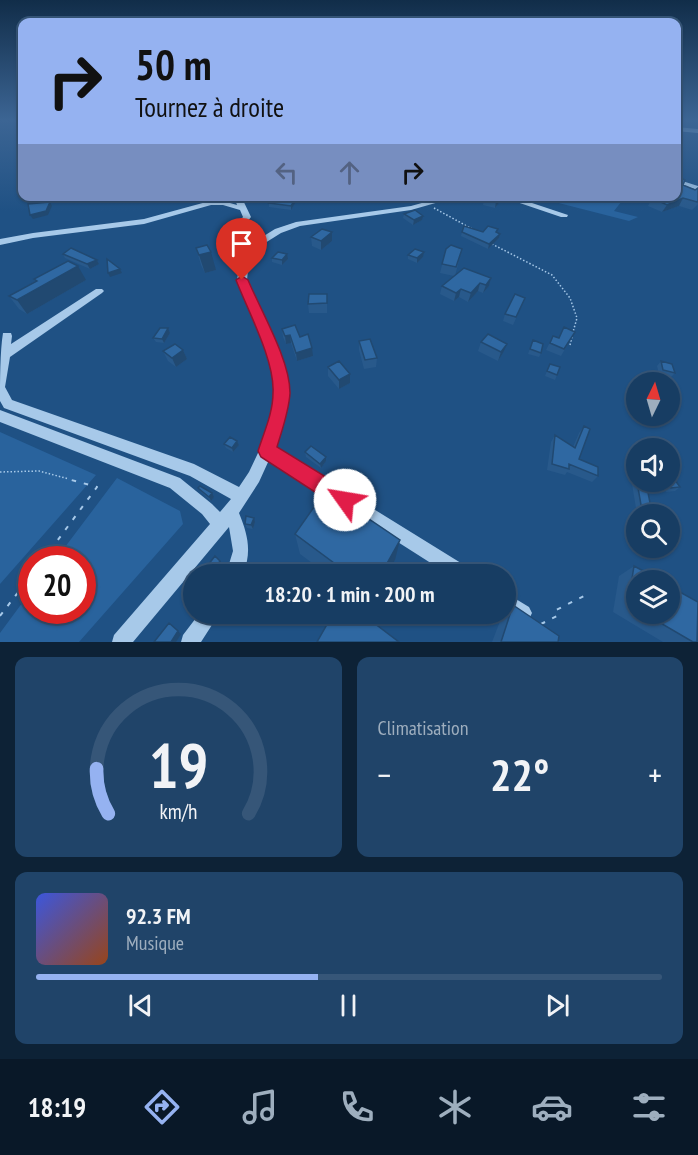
<!DOCTYPE html>
<html lang="fr">
<meta charset="utf-8">
<style>
body{margin:0;font-family:"PT Sans Narrow",sans-serif;background:#204469;color:#f1f3f6;height:100vh;display:flex;flex-direction:column;font-size:22px;white-space:nowrap}
*{box-sizing:border-box;margin:0}
p{font-size:20px;color:#9eaebe}
.icon{flex:none;width:33px;height:33px;fill:none;stroke:currentColor;stroke-width:2;stroke-linecap:round;stroke-linejoin:round}
.map{position:relative;height:642px;overflow:hidden}
.sheet{display:flex;flex-direction:column;gap:15px;padding:15px;background:#0d2236;flex:1}
.sheet>*{flex:none}
.hud{position:absolute;left:18px;top:18px;width:663px;height:183px;border-radius:12px;box-shadow:0 2px 4px #0004,0 0 0 2px #365678;background:#95b2f1;color:#111;overflow:hidden}
.needle{width:39px;rotate:5deg}
.tools{position:absolute;left:626px;top:372px;display:grid;gap:12px}
.tools a{display:grid;place-items:center;width:54px;height:54px;border-radius:50%;background:#173d63;box-shadow:0 2px 4px #0004,0 0 0 2px #365678;font-size:30px}
.speed{position:absolute;left:18px;top:546px;display:flex;gap:12px;font-size:30px;font-weight:700;text-align:center}
.speed>*{display:grid;place-content:center;width:78px;height:78px;border-radius:50%;background:#173d63;box-shadow:0 2px 4px #0004,0 0 0 2px #365678;line-height:1}
.speed .limit{border:9px solid #d22;background:#fff;color:#111}
.pin{position:absolute;display:grid;place-items:center;width:51px;height:51px;color:#fff;margin:-62px -26px;border-radius:50% 50% 50% 0;rotate:-45deg;box-shadow:0 0 6px #0007}
.pin .icon{rotate:45deg}
.me{position:absolute;width:66px;margin:-33px;rotate:302deg;stroke-linejoin:round;filter:drop-shadow(0 0 4px #0008)}
.turn{display:flex;align-items:center;gap:21px;height:126px;padding:0 18px;font-size:27px}
.turn .icon{width:78px;height:78px;stroke-width:2.5}
.turn b{display:block;font-size:42px;line-height:51px}
.lanes{display:flex;align-items:center;height:57px;padding:0 18px;background:#0003;justify-content:center;gap:30px;direction:ltr}
.lanes .off{opacity:.35}
.big{font-size:45px;font-weight:800;line-height:1.1}
.sheet .tile{flex:1;display:flex;flex-direction:column;justify-content:center;gap:9px;min-width:0;padding:0 21px;border-radius:12px;background:#204469}
.sheet .dial{align-items:center;gap:0}
.dial svg{height:156px;overflow:visible;fill:none;stroke:#365678;stroke-width:7;stroke-linecap:round;text-anchor:middle}
.dial text{fill:#f1f3f6;stroke:none}
.song{display:flex;align-items:center;gap:18px}
.cover{width:72px;height:72px;border-radius:9px;background:linear-gradient(135deg,hsl(230 70% 55%),hsl(20 70% 35%))}
.played{height:6px;border-radius:3px;background:linear-gradient(90deg,#95b2f1 45%,#365678 45%)}
.keys{display:flex;justify-content:space-around;direction:ltr}
.heat{display:flex;justify-content:space-between;align-items:center;font-size:33px;direction:ltr}
.sheet .tiles{flex:1;display:grid;gap:15px;grid-template-columns:1fr 1fr}
.tile:last-child{grid-column:span 2}
.trip{position:absolute;left:183px;top:564px;width:333px;height:60px;border-radius:30px;background:#173d63;box-shadow:0 2px 4px #0004,0 0 0 2px #365678;font-weight:800;line-height:60px;text-align:center}
.dock{display:flex;height:96px;justify-content:space-around;align-items:center;background:#091828;color:#9eaebe}
.dock .icon{width:42px;height:42px}
.dock .selected{color:#95b2f1}
.dock b{font-size:27px;color:#f1f3f6}
.map>svg:first-child{display:block}
.green{fill:#29639d}
.lines{fill:none;stroke-linecap:round;stroke-linejoin:round}
.path-far1{stroke:#a7c9e9;stroke-width:1.5;stroke-dasharray:1.5 2;stroke-linecap:butt}
.path{stroke:#a7c9e9;stroke-width:2;stroke-dasharray:4.5 8;stroke-linecap:butt}
.minor{fill:#a7c9e9;fill-rule:evenodd}
.wall{fill:#28598b}
.shaded-wall{fill:#214971}
.building{fill:#2f68a2;stroke:#214971;stroke-width:1.5}
.route{fill:#e11d48;stroke:#92132f;stroke-width:1.5}
</style>
<div class="map">
<svg width="698" height="642" viewBox="0 0 698 642">
<rect width="100%" height="100%" fill="#1f5184"/>
<path class="green" d="M546,197H625L614,211L638,217L629,221L547,200Z
M0,432L96,475L0,584Z
M117,478L180,511L183,524L79,642H0V633L31,591L32,610H82V560L56,559Z"/>
<g class="lines">
<path class="path-far1" d="M434,208L474,230
M492,244L552,275L570,298L577,318L573,332
M570,345L572,337
M0,472L39,471L69,479"/>
<path class="path" d="M43,560L97,487L64,478
M0,616L32,574
M541,624L557,616L556,610L590,593"/>
<path class="minor" d="M676,127L698,129V133L676,131Z
M676,179L698,186V190L676,183Z
M234,196H241L251,217L233,240L230,249L233,253L243,256L259,239L275,229L296,222L411,206L447,196H460L411,210L300,226L281,233L265,243L249,260L247,280L286,370L288,393L279,439L275,448L469,568L472,574H448L269,460L259,482L239,513C248,535 252,552 243,574H226L233,551L229,527L133,642H112L114,635L210,524L202,514L170,488L0,422V410L180,478L212,504L220,512L231,499L190,476L4,408L0,401C0,382 0,351 3,333H11L12,336L11,344L96,289H102L104,291L102,293L10,357L5,387L12,400L194,464L239,487L249,472L265,438L276,393L274,370L237,280L240,261L227,257L222,249L225,240L243,217L240,210L223,205H211L144,224L33,238L0,245V239L33,233L144,219L210,201H223L237,205Z
M499,196H511L568,215L567,217H561Z
M506,593L529,607L532,613L529,619L523,622L506,612Z
M199,614H219L201,642H181L183,635Z"/>
</g>
<path class="wall" d="M683,185L698,204L692,210L679,206L662,212L648,206L652,198L676,196Z
M178,196H232L234,202L228,197L181,203Z
M307,196H333L320,203L307,199Z
M520,196H532L531,200Z
M484,198L502,199L495,208L483,205Z
M297,200L291,210L269,207V203Z
M404,214L422,220L413,225L403,218Z
M332,232V241L321,250L312,246L311,237Z
M462,232L497,233L500,234L499,238L488,249L461,236Z
M196,248L216,270L205,273L201,265Z
M446,249H462L455,276L491,278L489,286L483,293L478,291L468,302L459,297L454,301L440,294L442,286L454,276L440,273Z
M63,254L97,260L99,264L90,269L65,258Z
M408,255L423,257L417,263L408,259Z
M272,258L288,259L282,265L272,262Z
M34,279L86,280L27,314L19,309L9,296L35,281Z
M327,303V313H309L308,304Z
M522,305L513,325L503,321L505,314Z
M564,327L575,332L561,356L546,350L553,336L559,338Z
M168,328L170,333L164,343L156,342L153,338Z
M282,329L300,337L313,356L297,361L291,343L286,344L283,337Z
M533,340L541,353L539,357L528,354Z
M359,341L377,358L376,367L364,369L359,350Z
M481,342L503,353L498,361L478,351Z
M183,350L187,359L176,367L168,361L163,351Z
M661,361L675,373L671,377L659,374L657,366Z
M550,364L557,375L555,380L545,376Z
M328,367L350,383L339,389L328,376Z
M584,426L579,459L598,476L592,482L567,472L565,475L547,470L551,442L555,435L573,447L579,433Z
M237,441L239,445L233,452L226,448L224,444Z
M305,452L326,461L321,468L306,457Z
M636,474V482H646L651,508L646,512L636,508L631,478Z
M659,482H669L680,487L675,491L666,492Z
M198,488L214,497L211,501L201,492Z
M255,522L253,529L247,528L245,524Z
M295,534L395,560L387,574H327L300,554Z
M634,566L636,580V614H669L697,642H663L613,612L619,576Z
M513,605L558,642H492L502,616L506,614V612Z"/>
<path class="shaded-wall" d="M198,196H227L228,197L181,203L179,199Z
M297,196V200L291,210V206Z
M325,196H333L320,203V199Z
M500,196H502V199L495,208L496,201Z
M683,198L679,206L662,212L667,205Z
M50,202L52,206L48,215L33,219L30,215Z
M423,216L422,220L413,225L414,220Z
M332,232V241L321,250V241Z
M500,234L499,238L488,249L489,244Z
M211,252L216,270L205,273L199,255Z
M424,252L423,257L417,263V258Z
M287,254L288,259L282,265V260Z
M97,260L99,264L90,269L87,264Z
M78,266L86,280L27,314L17,300Z
M120,269L122,273L110,277L108,273Z
M491,278L489,286L483,293L486,285Z
M480,283L478,291L468,302L471,293Z
M461,289L459,297L454,301L456,293Z
M168,328L170,333L164,343L162,339Z
M290,335L291,343L286,344L285,336Z
M507,344L503,353L498,361L501,352Z
M312,348L313,356L297,361L296,353Z
M183,350L187,359L176,367L172,358Z
M350,374V383L339,389V380Z
M237,441L239,445L233,452L232,448Z
M326,457V461L321,468L320,464Z
M212,493L214,497L211,501L209,497Z
M254,518L255,522L253,529L251,525Z
M400,540L395,560L387,574H381Z
M220,561L223,564L215,574H210Z
M169,623L181,634L176,642H171Z"/>
<path class="building" d="M676,174L678,177L685,180L683,185L695,190L698,188V201L697,202L683,198L667,205L652,198L656,196H676Z
M179,196H198L179,199Z
M277,196H297L291,206L269,203Z
M312,196H325L320,199Z
M485,196H500L496,201L484,198Z
M50,202L46,211L30,215L28,204Z
M415,210L423,216L414,220L404,214Z
M464,226L483,232L488,226L498,229L496,232L500,234L489,244L462,232Z
M322,229L332,232L321,241L311,237Z
M207,245L211,252L199,255L196,248Z
M451,245L462,249L456,267L442,264L446,249Z
M71,248L97,260L87,264L63,254Z
M415,249L424,252L417,258L408,255Z
M278,252L287,254L282,260L272,258Z
M107,259L120,269L108,273Z
M68,261L78,266L17,300L9,296L37,281L34,279Z
M464,268L491,278L486,285L480,283L471,293L461,289L456,293L442,286Z
M309,294H327V303L308,304Z
M515,294L525,298L516,317L505,314Z
M295,325L300,337L308,334L312,348L296,353L290,335L285,336L282,329Z
M564,327L575,332L564,349L550,343L553,336L559,338Z
M160,328H168L162,339L153,338Z
M488,334L507,344L501,352L481,342Z
M370,339L377,358L365,360L359,341Z
M533,340L543,344L541,353L530,349Z
M175,344L183,350L172,358L163,351Z
M339,361L350,374L339,380L328,367Z
M661,361L672,364L675,373L663,370Z
M550,364L560,367L557,375L547,371Z
M584,426L590,429L579,459L598,467V476L569,464V469L552,464L555,435L575,448Z
M230,437L237,441L232,448L224,444Z
M311,446L326,457L320,464L305,452Z
M669,472L680,487L671,488L666,482H669Z
M637,482H646L651,508L641,505Z
M200,486L212,493L209,497L198,488Z
M326,490L400,540L381,574H349L295,534Z
M246,516L254,518L251,525L245,524Z
M215,556L220,561L210,574H201Z
M634,566L660,580H636V608L628,604Z
M669,586L698,602L697,642H693L645,614H669Z
M513,605L559,636L558,642H501Z
M333,614H362L399,642H317Z
M169,623L178,631L171,642H154Z"/>
<linearGradient id="sky" x2="0" y2="1"><stop stop-color="#112d49"/><stop offset="0.57" stop-color="#3c6594"/><stop offset="1" stop-color="#3c6594" stop-opacity="0"/></linearGradient>
<rect width="698" height="211" fill="url(#sky)"/>
<path class="route" d="M242,276L248,280C261,311 290,360 290,393C289,411 282,430 277,447L352,493L355,500L352,507L345,510L338,507L261,457L258,451C264,432 273,413 273,393C275,361 248,311 236,280Z"/>
</svg>
<div class="tools">
<a><svg class="needle" viewBox="-14 -14 28 28"><path d="M0-13l5 13h-10z" fill="#e53935"/><path d="M0 13l5-13h-10z" fill="#9eaebe"/></svg></a>
<a><svg class="icon" aria-label="sound" viewBox="0 0 24 24"><path d="M4 9h4l5-4v14l-5-4H4zM17 9q2 3 0 6"/></svg></a>
<a><svg class="icon" aria-label="search" viewBox="0 0 24 24"><circle cx="10" cy="10" r="6"/><path d="M15 15l6 6"/></svg></a>
<a><svg class="icon" aria-label="layers" viewBox="0 0 24 24"><path d="M12 4l9 5-9 5-9-5zM3 14l9 5 9-5"/></svg></a>
</div>
<div class="speed"><div class="limit">20</div></div>
<div class="pin" style="left:242px;top:280px;background:#d93025"><svg class="icon" aria-label="arrive" viewBox="0 0 24 24"><path d="M6 21V4h12l-3 4 3 4H6"/></svg></div>
<svg class="me" style="left:345px;top:500px" viewBox="-20 -20 40 40"><circle r="19" fill="#fff"/><path d="M0-13L10 11 0 6-10 11z" fill="#e11d48"/></svg>
<div class="trip">18:20 · 1 min · 200 m</div>
<div class="hud">
<div class="turn"><svg class="icon" aria-label="right" viewBox="0 0 24 24"><path d="M7 20v-9h11M14 6l5 5-5 5"/></svg><div><b>50 m</b>Tournez à droite</div></div>
<div class="lanes"><svg class="icon off" aria-label="left" viewBox="0 0 24 24"><path d="M17 20v-9H6M10 6l-5 5 5 5"/></svg><svg class="icon off" aria-label="ahead" viewBox="0 0 24 24"><path d="M12 20V5M6 11l6-6 6 6"/></svg><svg class="icon" aria-label="right" viewBox="0 0 24 24"><path d="M7 20v-9h11M14 6l5 5-5 5"/></svg></div>
</div>
</div>
<section class="sheet">
<div class="tiles">
<div class="tile dial"><svg viewBox="0 0 100 80">
<path d="M14 69A42 42 0 1 1 86 69"/>
<path d="M14 69A42 42 0 0 1 8 46" stroke="#95b2f1"/>
<text x="50" y="56" font-size="32" font-weight="700">19</text>
<text x="50" y="72" font-size="11">km/h</text>
</svg></div>
<div class="tile"><p>Climatisation</p>
<div class="heat"><a>−</a><b class="big">22°</b><a>+</a></div>
</div>
<div class="tile">
<div class="song"><i class="cover"></i><div><b>92.3 FM</b><p>Musique</p></div></div>
<div class="played"></div>
<div class="keys"><svg class="icon" aria-label="previous" viewBox="0 0 24 24"><path d="M18 5L8 12l10 7zM5 5v14"/></svg><svg class="icon" aria-label="pause" viewBox="0 0 24 24"><path d="M8 5v14M16 5v14"/></svg><svg class="icon" aria-label="next" viewBox="0 0 24 24"><path d="M6 5l10 7-10 7zM19 5v14"/></svg></div>
</div>
</div>
</section>
<nav class="dock">
<b>18:19</b>
<svg class="icon selected" aria-label="directions" viewBox="0 0 24 24"><path d="M12 3l9 9-9 9-9-9zM9 14v-3h6M13 9l2 2-2 2"/></svg>
<svg class="icon" aria-label="music" viewBox="0 0 24 24"><path d="M9 18V5l10-2v13"/><circle cx="6" cy="18" r="3"/><circle cx="16" cy="16" r="3"/></svg>
<svg class="icon" aria-label="phone" viewBox="0 0 24 24"><path d="M5 4h4l2 5-3 2q2 4 5 5l2-3 5 2v4C11 20 4 13 5 4z"/></svg>
<svg class="icon" aria-label="climate" viewBox="0 0 24 24"><path d="M12 3v18M4 7l16 10M4 17L20 7"/></svg>
<svg class="icon" aria-label="car" viewBox="0 0 24 24"><path d="M5 17H2v-5l4-1 3-4h7l3 4 3 1v5h-3M9 17h6M6 11h13"/><circle cx="7" cy="17" r="2"/><circle cx="17" cy="17" r="2"/></svg>
<svg class="icon" aria-label="filters" viewBox="0 0 24 24"><path d="M4 7h16M4 17h16"/><circle cx="9" cy="7" r="2"/><circle cx="15" cy="17" r="2"/></svg>
</nav>
